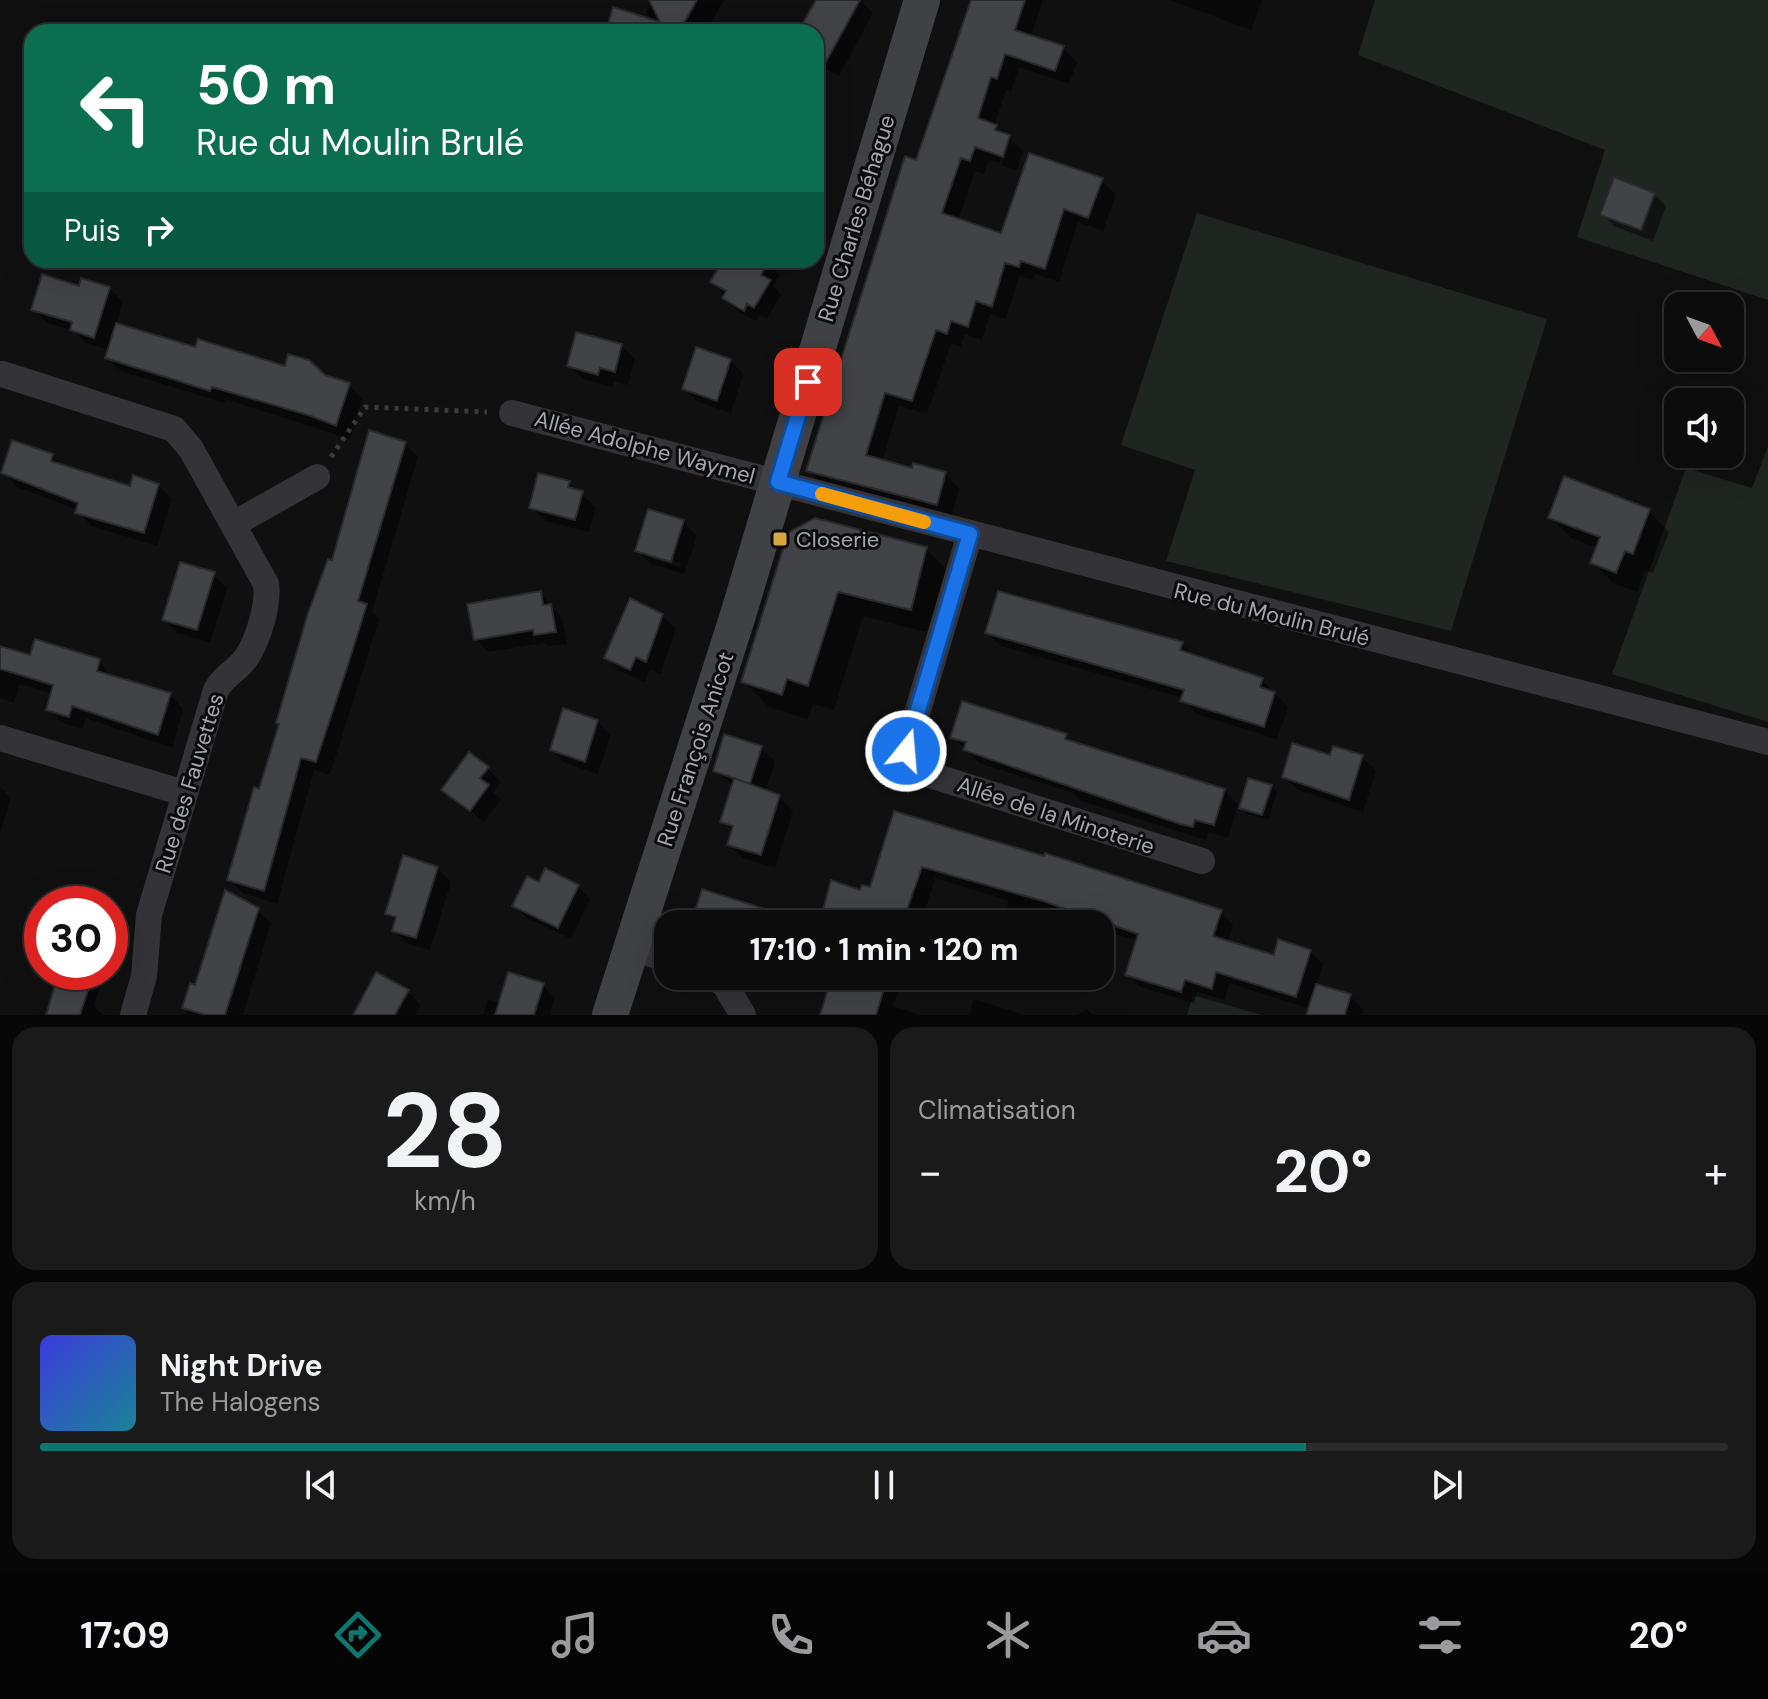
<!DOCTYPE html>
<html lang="fr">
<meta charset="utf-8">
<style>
body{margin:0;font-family:"DM Sans",sans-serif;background:#1a1a1b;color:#f1f3f6;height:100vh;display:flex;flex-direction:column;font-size:30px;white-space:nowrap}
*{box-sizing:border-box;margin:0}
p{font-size:26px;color:#9a9b9d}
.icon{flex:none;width:44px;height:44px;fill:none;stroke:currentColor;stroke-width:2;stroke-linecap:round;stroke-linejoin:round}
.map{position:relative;height:1015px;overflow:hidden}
.drawer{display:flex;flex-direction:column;gap:12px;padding:12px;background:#070707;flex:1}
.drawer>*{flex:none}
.banner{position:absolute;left:24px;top:24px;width:800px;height:244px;border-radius:24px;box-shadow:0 8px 32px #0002,0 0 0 2px #2c2c2e;background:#0b6e4f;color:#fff;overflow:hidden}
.needle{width:52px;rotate:131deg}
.fabs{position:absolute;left:1664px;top:292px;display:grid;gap:16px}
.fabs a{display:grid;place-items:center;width:80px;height:80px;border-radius:16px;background:#0c0c0d;box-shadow:0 8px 32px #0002,0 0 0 2px #2c2c2e;font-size:40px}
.speed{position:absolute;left:24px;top:886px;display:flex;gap:16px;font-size:40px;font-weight:700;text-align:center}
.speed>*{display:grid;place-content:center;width:104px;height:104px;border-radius:50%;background:#0c0c0d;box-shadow:0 8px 32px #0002,0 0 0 2px #2c2c2e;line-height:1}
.speed .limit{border:12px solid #d22;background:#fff;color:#111}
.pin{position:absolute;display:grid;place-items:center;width:68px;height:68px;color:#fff;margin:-34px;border-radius:16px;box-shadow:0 4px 12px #0006}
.me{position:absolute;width:88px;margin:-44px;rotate:17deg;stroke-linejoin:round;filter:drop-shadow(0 0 6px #0008)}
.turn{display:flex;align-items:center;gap:28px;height:168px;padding:0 40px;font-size:36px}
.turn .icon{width:104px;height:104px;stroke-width:2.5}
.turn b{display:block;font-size:56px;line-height:68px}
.then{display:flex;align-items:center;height:76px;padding:0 40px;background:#0003;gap:16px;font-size:30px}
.big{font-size:60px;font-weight:800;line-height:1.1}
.drawer .card{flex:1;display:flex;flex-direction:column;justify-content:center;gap:12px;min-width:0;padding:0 28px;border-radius:24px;background:#1a1a1b}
.drawer .dial{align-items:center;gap:0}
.dial b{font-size:104px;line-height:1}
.song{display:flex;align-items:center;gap:24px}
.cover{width:96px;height:96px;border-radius:12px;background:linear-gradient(135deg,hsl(240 70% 55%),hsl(190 70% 35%))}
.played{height:8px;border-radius:4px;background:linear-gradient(90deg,#0f766e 75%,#2c2c2e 75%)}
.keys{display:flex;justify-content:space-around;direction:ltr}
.heat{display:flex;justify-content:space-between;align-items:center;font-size:44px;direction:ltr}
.drawer .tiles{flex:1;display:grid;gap:12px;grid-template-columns:1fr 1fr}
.card:last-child{grid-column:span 2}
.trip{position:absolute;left:654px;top:910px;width:460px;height:80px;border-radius:24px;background:#0c0c0d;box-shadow:0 8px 32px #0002,0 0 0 2px #2c2c2e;font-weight:800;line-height:80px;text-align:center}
.dock{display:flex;height:128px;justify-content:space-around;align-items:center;background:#050505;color:#9a9b9d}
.dock .icon{width:56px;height:56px}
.dock .selected{color:#0f766e}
.dock b{font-size:36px;color:#f1f3f6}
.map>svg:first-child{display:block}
.green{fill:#1f2520}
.shadow{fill:#0007;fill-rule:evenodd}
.building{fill:#424346;stroke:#2a2a2d;stroke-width:2}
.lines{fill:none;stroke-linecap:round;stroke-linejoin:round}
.path{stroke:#3a3b3e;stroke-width:5;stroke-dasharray:4 6;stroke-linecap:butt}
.street{stroke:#343438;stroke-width:26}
.secondary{stroke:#404145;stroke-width:36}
.route-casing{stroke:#114b97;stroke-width:20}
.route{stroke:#1a73e8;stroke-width:14}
.slow{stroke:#f59e0b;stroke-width:14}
.poi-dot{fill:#d8a741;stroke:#0b0b0c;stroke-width:3}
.labels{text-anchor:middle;stroke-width:6;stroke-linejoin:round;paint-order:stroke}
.street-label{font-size:22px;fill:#a3a7b0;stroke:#0b0b0c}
.poi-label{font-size:22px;fill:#a3a7b0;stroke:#0b0b0c;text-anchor:start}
</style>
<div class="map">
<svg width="1768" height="1015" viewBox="0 0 1768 1015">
<rect width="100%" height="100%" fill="#101011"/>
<path class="green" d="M1375,0H1768V300L1577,237L1605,150L1358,55Z
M1197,213L1547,319L1451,631L1166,561L1195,470L1121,445Z
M1768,446V722L1612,674L1686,468L1752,488Z
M1193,995L1262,1015H1187Z"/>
<path class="shadow" d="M649,0H724L706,32H667L660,28L646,14Z
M818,0H860L873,13L839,76L816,64V32H800Z
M972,0H1043L1031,37L1063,48L1077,62L1069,84L1019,67L1011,92L1006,90L994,126L1023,151L1017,170L1002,165L1010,142L1007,139L999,163L989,160L984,174L975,171L958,221L1002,235L1101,180L1116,194L1103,231L1078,222L1059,282L1035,274L1033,280L1019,276L1006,319L990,314L982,340L965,334L961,346L951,343L927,414L899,406L882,462L945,473L959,488L951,518L822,484L808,470Z
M1170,0H1262L1251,30Z
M1654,194L1666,206L1653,241L1614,226L1602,214Z
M725,260H763L780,275L773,286L781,294L767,319L760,314L756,321L736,310L713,282Z
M80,288H109L123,302L116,325L197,350L349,385L362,399L350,439L225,399L224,403L121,371L107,358L109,350L86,343L74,331L47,323L33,309Z
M621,345L635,359L628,385L614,381L612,387L583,379L569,366Z
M730,360L743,374L731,413L698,402L684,388Z
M405,444L418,457L372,612L379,619L330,775L314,770L277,904L243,893L230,880L334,562Z
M52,456L64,467L131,488L158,485L172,499L157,546L91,526L78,510L17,487L4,473Z
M569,483L596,507L589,532L545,521L531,507Z
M1649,511L1669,532L1653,573L1645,570L1637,592L1613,583L1593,563L1598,548L1571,538L1551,517Z
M683,522L697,536L684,574L651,564L637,551ZM651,554L681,563L680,567L651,558Z
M790,534L926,549L952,575L937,635L863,616L834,710L813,704L807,719L769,707L743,681Z
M213,574L227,588L210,643L178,633L164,619Z
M540,593L562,618L567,644L548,646L544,643L488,652L476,639Z
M662,615L676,629L660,674L650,669L644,682L620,671L606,657Z
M987,633L1182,644L1195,657L1262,680L1288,707L1277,739L1196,714L1183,698L1001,646Z
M0,650L32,657L99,661L112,677L170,695L183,709L172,748L86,718L83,729L62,723L48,709L53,694L20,684L14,703L0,698Z
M597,721L610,735L598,774L565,763L552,750Z
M1066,736L1074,744L1224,791L1238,805L1228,838L1209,832L1206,840L1081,801L1073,793L979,763L953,737Z
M761,748L775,762L765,792L779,797L793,811L775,868L743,858L729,845L733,832L723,821L734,786L715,770Z
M1332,757H1362L1376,771L1363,812L1298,790L1284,776Z
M488,769L501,782L493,792L501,799L484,822L444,789Z
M0,787L11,798L0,834Z
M1271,787L1277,793L1268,820L1247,814L1241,807Z
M896,813L1221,912L1233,925L1227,943L1275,958L1310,951L1323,964L1316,986L1350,996L1364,1010L1362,1015H1313L1310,1009L1229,983L1225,1000L1197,992L1194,1003L1140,987L1128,974L1138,941L1100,930V924H1083L1052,914L1048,924H1002L1009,901L935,878L921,923L881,912Z
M437,868L451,882L430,950L408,944L394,930L397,923L387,913Z
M540,884L578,886L590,899L571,939L527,918L515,906Z
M70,894L100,904H67Z
M110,907L127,922L120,944L114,942L110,956Z
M257,910L271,923L243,1015H187L185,1007L196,987Z
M44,972H105L94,1006L103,1015H48L58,984Z
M829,976L887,977L899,988L893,1006L920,1015H822L833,978Z
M542,985L555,997L550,1015H483L488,999L501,1003Z
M408,992L421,1005L416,1015H356Z
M974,999L1024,1015H969Z
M1087,1009L1093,1015H1077Z"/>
<path class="building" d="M649,0H697L679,32H606L613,7L660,22Z
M816,0H860L816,80V32H798Z
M971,0H1025L1015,30L1064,46L1055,71L1005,54L997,79L991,77L978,118L997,125L995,130L1010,135L1003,157L975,147L970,161L961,158L942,213L1001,233L1029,153L1103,178L1088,218L1064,209L1045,269L1021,261L1019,267L1005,263L992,307L976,301L968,327L951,321L947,334L936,330L912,401L885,393L866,455L912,468L913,463L946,472L937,505L806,471L905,156L916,160Z
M1614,177L1655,193L1641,230L1600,215Z
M723,260H770L761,275L771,280L754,308L747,304L744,311L722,298L726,291L710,282Z
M42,274L79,286L81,278L110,287L94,338L70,330L72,322L31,310Z
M116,323L195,347L198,339L285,366L288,354L309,360L325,375L350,383L336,426L311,416L212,387L210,391L105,358Z
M576,332L622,344L615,372L600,368L598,375L567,366Z
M696,347L731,359L717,401L682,389Z
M369,430L406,442L358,601L367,604L347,668L316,762L301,758L264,891L227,880L254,787L259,789L279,724L276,723L308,613L328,559L332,560Z
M12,440L53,454L51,461L130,486L133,475L159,484L144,533L75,513L78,503L1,473Z
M538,473L570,481L568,487L583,491L575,520L529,508Z
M1564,476L1650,509L1633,554L1625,551L1616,573L1590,563L1600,537L1548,518Z
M648,509L684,520L671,562L635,551Z
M815,518L927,547L911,610L838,592L808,686L787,679L782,695L741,682L788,533Z
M180,562L215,572L197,630L162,620Z
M541,591L543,605L551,604L556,632L534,635L533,630L474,640L467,604Z
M998,591L1183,642L1180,650L1263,678L1260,687L1275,692L1264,727L1180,701L1184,690L985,633Z
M630,598L663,614L646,662L636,657L630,670L604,658Z
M35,639L100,659L97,671L171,693L158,735L72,706L69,717L46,710L53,685L0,669V646L30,655Z
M962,701L1067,734L1065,739L1225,789L1214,825L1195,820L1193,827L1180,824L963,750L966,742L950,738Z
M563,708L598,720L585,762L550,750Z
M724,734L762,746L750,784L713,771Z
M1292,743L1330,755L1333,746L1363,755L1349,800L1282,777Z
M469,752L489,767L480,778L489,785L470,811L441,790Z
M734,778L780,795L761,855L727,845L733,826L720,822Z
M1248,778L1272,785L1262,815L1239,808Z
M894,811L1044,856L1045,853L1222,910L1213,936L1274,955L1278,939L1311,950L1296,997L1216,972L1212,989L1185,980L1181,992L1125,975L1138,934L1043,901L922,867L902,924H819L831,880L860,890L862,885L870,887Z
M403,855L438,867L416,938L392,931L396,917L385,914Z
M545,868L579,885L558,928L512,906L527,876L539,882Z
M702,889L797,919L796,924H691Z
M225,890L259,908L225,1015H206L182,1008L190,983L195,985Z
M59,972H94L80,1015H46Z
M376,972L409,990L395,1015H353Z
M508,972L544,983L534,1015H495Z
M832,976H888L876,1015H820Z
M1316,984L1351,994L1345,1015H1306Z"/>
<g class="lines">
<path class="path" d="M331,457L365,407L487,412"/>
<path class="street" d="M2,374L174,429L191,449L266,584C269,604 258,641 246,658C237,671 224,675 216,690L149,915L144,976L133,1015
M512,413L1768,742
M234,524L317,477
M970,534L906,751L921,772L1202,861
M0,738L184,793
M631,947L668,960
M713,976L725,985L743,1015"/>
<path class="secondary" d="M610,1015L738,615L922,0"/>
</g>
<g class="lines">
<g class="route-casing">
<path id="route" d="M808,382L778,482L970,534L906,751"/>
</g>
<use href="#route" class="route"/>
<path class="slow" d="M822,494L924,522"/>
</g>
<rect class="poi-dot" x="772" y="531" width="16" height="16" rx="4"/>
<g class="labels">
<g class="street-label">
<text transform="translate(856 218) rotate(-73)" y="8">Rue Charles Béhague</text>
<text transform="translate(645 447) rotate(15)" y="8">Allée Adolphe Waymel</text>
<text transform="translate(1272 614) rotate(14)" y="8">Rue du Moulin Brulé</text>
<text transform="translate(695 749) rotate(-72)" y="8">Rue François Anicot</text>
<text transform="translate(189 783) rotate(-73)" y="8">Rue des Fauvettes</text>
<text transform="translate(1056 815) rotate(18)" y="8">Allée de la Minoterie</text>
</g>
<g class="poi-label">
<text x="796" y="547">Closerie</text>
</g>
</g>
</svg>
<div class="fabs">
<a><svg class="needle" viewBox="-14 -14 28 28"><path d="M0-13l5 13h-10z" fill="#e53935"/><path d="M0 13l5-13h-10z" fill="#9a9b9d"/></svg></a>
<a><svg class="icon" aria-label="sound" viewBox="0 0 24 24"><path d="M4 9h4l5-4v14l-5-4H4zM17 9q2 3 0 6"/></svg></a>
</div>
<div class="speed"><div class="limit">30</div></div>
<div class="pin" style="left:808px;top:382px;background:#d93025"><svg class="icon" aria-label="arrive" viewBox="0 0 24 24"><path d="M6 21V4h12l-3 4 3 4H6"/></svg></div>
<svg class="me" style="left:906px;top:751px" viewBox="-20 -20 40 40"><circle r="17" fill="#1a73e8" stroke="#fff" stroke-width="3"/><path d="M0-11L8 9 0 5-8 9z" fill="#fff"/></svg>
<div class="trip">17:10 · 1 min · 120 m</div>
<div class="banner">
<div class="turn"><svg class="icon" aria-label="left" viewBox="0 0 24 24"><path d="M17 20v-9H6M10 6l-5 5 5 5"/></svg><div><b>50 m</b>Rue du Moulin Brulé</div></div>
<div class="then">Puis<svg class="icon" aria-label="right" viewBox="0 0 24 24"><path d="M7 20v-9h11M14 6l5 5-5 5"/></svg></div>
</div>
</div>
<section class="drawer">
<div class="tiles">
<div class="card dial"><b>28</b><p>km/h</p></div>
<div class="card"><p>Climatisation</p>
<div class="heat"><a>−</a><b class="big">20°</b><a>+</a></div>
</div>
<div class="card">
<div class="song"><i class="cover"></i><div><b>Night Drive</b><p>The Halogens</p></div></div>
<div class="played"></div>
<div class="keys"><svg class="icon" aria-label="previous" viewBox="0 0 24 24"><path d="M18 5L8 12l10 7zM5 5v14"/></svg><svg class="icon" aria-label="pause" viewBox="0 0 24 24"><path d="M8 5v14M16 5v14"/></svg><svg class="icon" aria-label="next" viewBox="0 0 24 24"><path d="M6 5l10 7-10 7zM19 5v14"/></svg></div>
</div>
</div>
</section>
<nav class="dock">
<b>17:09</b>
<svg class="icon selected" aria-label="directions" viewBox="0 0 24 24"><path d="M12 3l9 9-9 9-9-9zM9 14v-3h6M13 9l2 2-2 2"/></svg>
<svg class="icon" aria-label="music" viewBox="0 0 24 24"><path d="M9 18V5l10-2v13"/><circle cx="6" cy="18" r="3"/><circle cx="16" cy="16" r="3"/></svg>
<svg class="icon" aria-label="phone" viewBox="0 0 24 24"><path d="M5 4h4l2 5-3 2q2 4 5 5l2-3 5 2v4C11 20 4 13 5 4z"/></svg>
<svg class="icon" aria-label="climate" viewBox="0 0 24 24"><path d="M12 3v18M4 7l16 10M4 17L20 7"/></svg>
<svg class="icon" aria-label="car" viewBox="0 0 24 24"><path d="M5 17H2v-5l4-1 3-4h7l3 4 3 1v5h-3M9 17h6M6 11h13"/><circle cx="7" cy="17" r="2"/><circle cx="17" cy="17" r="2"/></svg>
<svg class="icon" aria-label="filters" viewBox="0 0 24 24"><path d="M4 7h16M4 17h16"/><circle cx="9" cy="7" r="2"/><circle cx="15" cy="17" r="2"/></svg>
<b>20°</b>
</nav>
